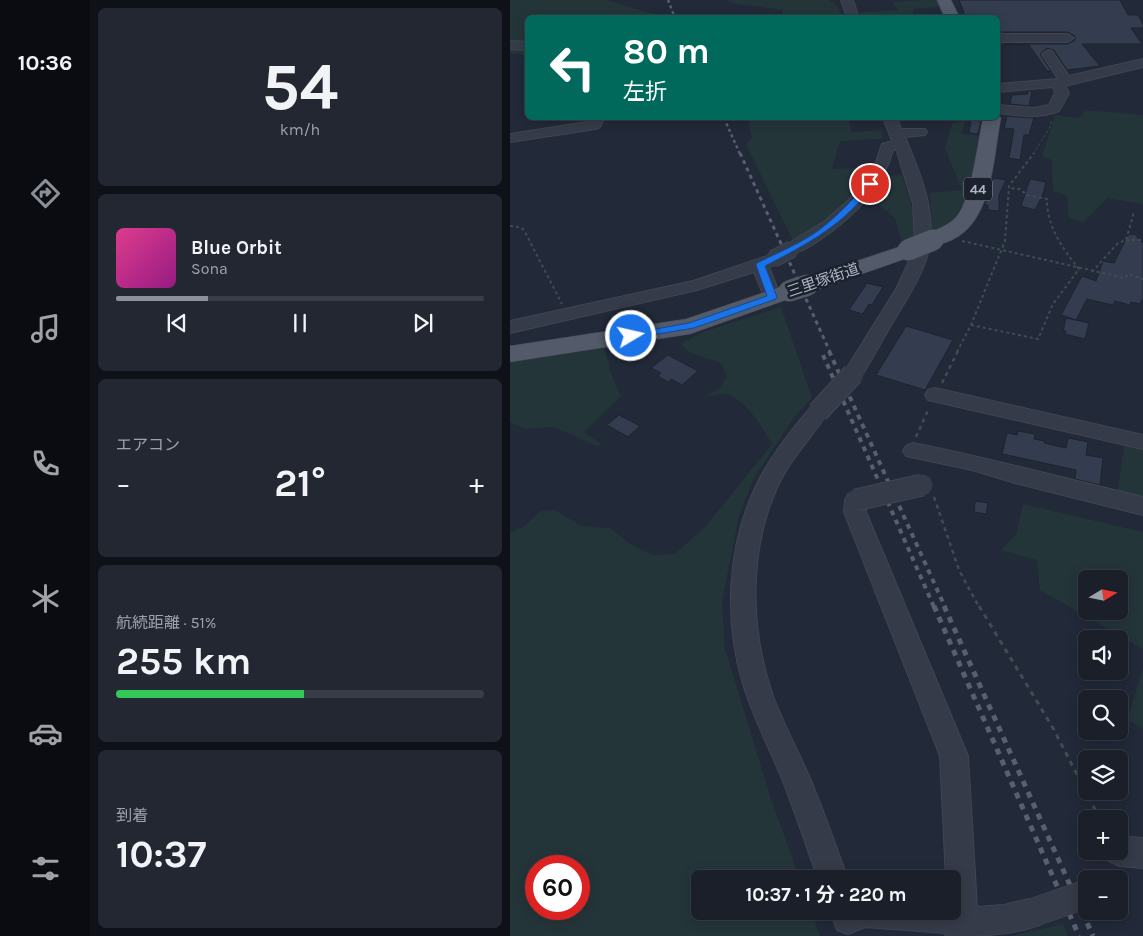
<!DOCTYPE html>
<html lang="ja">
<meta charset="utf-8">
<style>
body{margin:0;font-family:Karla,"Noto Sans JP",sans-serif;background:#232732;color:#f1f3f6;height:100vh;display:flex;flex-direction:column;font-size:19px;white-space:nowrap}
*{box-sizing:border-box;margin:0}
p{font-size:16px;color:#9fa2a8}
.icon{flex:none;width:28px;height:28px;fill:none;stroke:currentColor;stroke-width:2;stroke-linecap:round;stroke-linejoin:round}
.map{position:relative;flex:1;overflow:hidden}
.drawer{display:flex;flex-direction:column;gap:8px;padding:8px;background:#0e1117;width:420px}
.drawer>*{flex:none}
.banner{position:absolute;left:15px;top:15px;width:475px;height:105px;border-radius:8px;box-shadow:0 2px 12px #0003,0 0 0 1px #383d47;background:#00695c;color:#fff;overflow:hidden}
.needle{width:32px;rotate:80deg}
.controls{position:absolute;left:568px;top:570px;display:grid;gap:10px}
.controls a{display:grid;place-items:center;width:50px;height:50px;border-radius:8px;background:#1a1f2a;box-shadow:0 2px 12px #0003,0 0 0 1px #383d47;font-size:25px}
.speed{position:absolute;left:15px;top:855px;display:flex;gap:10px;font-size:25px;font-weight:700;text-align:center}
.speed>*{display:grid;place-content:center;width:65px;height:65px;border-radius:50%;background:#1a1f2a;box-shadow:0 2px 12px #0003,0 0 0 1px #383d47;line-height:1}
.speed .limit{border:8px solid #d22;background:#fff;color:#111}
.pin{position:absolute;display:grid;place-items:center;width:42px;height:42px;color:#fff;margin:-21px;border:2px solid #fff;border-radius:50%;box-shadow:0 1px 5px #0007}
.me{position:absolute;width:55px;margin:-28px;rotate:81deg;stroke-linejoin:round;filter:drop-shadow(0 0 4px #0008)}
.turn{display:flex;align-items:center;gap:18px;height:105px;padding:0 15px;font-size:22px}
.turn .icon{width:65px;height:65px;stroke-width:2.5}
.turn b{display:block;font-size:35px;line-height:42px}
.big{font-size:38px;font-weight:700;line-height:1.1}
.drawer .widget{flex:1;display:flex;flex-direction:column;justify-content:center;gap:8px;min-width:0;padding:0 18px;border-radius:8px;background:#232732}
.drawer .dial{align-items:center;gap:0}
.dial b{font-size:65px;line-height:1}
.song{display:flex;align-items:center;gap:15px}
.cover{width:60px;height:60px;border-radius:8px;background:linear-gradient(135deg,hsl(330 70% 55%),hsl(310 70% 35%))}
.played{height:5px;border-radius:2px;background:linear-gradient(90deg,#8c9099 25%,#383d47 25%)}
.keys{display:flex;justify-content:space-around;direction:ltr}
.heat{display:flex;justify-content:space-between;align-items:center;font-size:28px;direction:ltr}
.charge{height:8px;border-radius:4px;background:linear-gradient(90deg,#34c759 51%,#383d47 0)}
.trip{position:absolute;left:181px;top:870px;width:270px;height:50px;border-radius:8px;background:#1a1f2a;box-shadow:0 2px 12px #0003,0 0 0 1px #383d47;font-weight:700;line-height:50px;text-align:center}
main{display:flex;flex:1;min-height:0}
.tab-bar{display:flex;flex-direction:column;width:90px;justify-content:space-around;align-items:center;background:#0a0c11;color:#9fa2a8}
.tab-bar .icon{width:35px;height:35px}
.tab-bar .current{color:#8c9099}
.tab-bar b{font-size:22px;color:#f1f3f6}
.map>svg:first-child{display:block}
.green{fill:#243539;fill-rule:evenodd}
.building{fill:#343d4f;stroke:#1d232f}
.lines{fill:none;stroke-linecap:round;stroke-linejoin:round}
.minor-casing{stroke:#3f4552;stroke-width:2}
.major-casing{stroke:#3f4552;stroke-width:1}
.path-far3{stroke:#3d4e51;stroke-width:1;stroke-dasharray:2.5 2.5;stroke-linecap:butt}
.path-far2{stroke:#3d4e51;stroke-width:2;stroke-dasharray:3 3;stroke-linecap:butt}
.path-far1{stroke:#3d4e51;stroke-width:2.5;stroke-dasharray:4 4;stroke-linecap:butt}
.path{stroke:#3d4e51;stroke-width:3;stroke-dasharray:5 5;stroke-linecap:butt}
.minor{fill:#353b48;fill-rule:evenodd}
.major{fill:#535a69;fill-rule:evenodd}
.rail-far3{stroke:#585f6f;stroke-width:2.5;stroke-dasharray:3 3;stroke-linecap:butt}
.rail-far2{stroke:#585f6f;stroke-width:3;stroke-dasharray:4 4;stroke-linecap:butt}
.rail-far1{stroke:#585f6f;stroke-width:4;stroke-dasharray:5 5;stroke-linecap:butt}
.rail{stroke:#585f6f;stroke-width:5;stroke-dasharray:6 6;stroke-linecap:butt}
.minor-bridge-far2-casing{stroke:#3f4552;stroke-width:18;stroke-linecap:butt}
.minor-bridge-far1-casing{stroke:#3f4552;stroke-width:23;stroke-linecap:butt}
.minor-bridge-casing{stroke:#3f4552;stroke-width:29;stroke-linecap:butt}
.major-bridge-casing{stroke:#3f4552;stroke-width:22;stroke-linecap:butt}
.minor-bridge-far2{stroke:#353b48;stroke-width:16}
.minor-bridge-far1{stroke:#353b48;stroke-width:21}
.minor-bridge{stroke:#353b48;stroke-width:28}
.major-bridge{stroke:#535a69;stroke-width:21}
.route{fill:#1a73e8;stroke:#114b97}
.labels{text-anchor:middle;stroke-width:5;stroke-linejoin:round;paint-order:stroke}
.shield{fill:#1b212d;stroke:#838997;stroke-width:1}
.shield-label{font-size:14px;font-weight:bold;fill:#b0b6c5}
.street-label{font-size:15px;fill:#b0b6c5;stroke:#1b212d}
</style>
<main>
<nav class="tab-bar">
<b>10:36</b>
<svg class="icon current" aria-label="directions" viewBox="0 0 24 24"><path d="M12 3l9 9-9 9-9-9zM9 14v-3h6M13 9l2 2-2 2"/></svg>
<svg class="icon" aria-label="music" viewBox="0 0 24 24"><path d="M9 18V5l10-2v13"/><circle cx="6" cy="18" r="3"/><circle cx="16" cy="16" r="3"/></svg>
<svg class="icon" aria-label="phone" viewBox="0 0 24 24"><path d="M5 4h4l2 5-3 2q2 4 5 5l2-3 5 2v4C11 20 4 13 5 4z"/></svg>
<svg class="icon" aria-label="climate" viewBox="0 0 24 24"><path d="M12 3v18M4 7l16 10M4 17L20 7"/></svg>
<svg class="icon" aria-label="car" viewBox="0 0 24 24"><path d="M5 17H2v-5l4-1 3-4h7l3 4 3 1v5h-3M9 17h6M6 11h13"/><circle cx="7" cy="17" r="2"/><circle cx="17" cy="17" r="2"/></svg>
<svg class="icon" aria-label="filters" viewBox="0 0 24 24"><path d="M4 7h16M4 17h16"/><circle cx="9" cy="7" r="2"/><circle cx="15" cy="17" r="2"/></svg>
</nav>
<section class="drawer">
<div class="widget dial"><b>54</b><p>km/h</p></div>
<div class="widget">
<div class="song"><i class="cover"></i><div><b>Blue Orbit</b><p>Sona</p></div></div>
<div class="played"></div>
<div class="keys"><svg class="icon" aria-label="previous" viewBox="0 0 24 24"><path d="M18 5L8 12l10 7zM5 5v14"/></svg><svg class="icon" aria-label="pause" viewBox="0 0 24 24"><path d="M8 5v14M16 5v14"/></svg><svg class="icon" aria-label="next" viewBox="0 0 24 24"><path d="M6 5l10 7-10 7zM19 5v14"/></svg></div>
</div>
<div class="widget"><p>エアコン</p>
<div class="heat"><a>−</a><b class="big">21°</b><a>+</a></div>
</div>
<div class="widget"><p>航続距離 · 51%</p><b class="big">255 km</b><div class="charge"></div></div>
<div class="widget"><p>到着</p><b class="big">10:37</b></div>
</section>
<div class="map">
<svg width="633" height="936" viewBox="0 0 633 936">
<rect width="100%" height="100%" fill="#222938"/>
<path class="green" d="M0,0H97L150,16L18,18L17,59L9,53L0,54Z
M217,0H319L328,6L332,17H272L273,10L226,4Z
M413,0H426L430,7L403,9V17H352L350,12L388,10L382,2Z
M575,110L633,115V204L597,198L573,223L559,217L557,196L543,191L542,160L532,157L545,115L569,118Z
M238,118H338L342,132L371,130L373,139L330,141L322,169L344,168L361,174L334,207L283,241L236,144L242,138Z
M451,120H456L451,134L472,136C466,166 464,202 439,224C434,228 428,231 422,234L420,193L452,190L435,148L442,124Z
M392,175L405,217L404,238L392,243L385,218L361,199L373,176Z
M271,307L302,398L283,419L244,478L229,516L212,602L215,649L262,802L290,879H190V911H301L310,936H0V533L13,527L31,511L45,510L71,526L100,528L120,544L143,555L165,554L196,526L262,444C252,427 235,397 214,394C208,394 200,396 194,397L210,388L217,376L211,363L181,353L170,344L193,332ZM26,866H69V909H26Z
M94,348L102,376L111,396L74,432L92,445H85L44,427L15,429L0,422V361L30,355Z
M614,445L633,449V504L607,498Z
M513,504L633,532V649L530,590L527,560L491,550L506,535ZM576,579H609V611H576Z
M633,668V728L617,720Z
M553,924L558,936H502Z"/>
<path class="building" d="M449,0H610L618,15H628L633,24V28H621L632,44H572L590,66L557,70L544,50L537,48L530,54L541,71H537L519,45L494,44H558L565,40V36L558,32H488V18H456Z
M517,91H522L519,106L500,104L502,95L518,94Z
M497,116L524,118L519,135H514L510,160L499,158L504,129L494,128Z
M461,120L471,121L468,134L459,133Z
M483,178L496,180L489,195V211L478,210V205H475Z
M520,179L536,182L533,194L525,210L511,206Z
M625,234L630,241L633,242V298L630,304L621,302L620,305L605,301L603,305L577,299L566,320L551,315L572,276L586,281L593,261L604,263L618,235Z
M357,283L373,287L362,305L359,304L353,314L339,310Z
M556,318L579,323L575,339L555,334L556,331H553Z
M396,326L443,340L415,390L366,375Z
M158,355L188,371L172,385L161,379L158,382L148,376L151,373L141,368Z
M109,415L130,426L118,437L97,425Z
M508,431L525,434L524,439L534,441V443L556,448L558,438L578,442L576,455L593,458L590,485L565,479L566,470L492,454L497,433L507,435Z
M465,501L478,503L476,514L464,512Z"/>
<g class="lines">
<g class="minor-casing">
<path id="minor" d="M331,0H343L349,18H337Z
M488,34H558L564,38L558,42H488Z
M0,41L18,42V50L0,49Z
M538,50L542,51L559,76L633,59V67L555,86L559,93L549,111C528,119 509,116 488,113V105L524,108L539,105L545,93L543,87L488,92V84L548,79L532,54Z
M80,118H94L90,127L86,129L0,142V134L77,122Z
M373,118H387L391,129H415L417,132L415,135L395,137C412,177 431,222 414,265C407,285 395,301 385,319C374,336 365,355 354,372C349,380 345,381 336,379L333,374L386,289L401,257L405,239L403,204L386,149L383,150C373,189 341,219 308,241C298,247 288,255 276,253L274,249L276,245L315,221L339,200L357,178L365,165L372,144L382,141Z
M263,254L269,255L271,259L269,263L259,267L271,297L268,301L262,302L256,301L244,272L187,290L0,333V321L183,281Z
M425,388L633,435V449L418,400L415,395L418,390Z
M308,405L315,407L318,412C302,438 280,458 267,488C238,552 240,630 263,696C273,723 287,749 299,776C313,809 325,844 338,879H308C296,845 285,812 272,779C259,747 243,717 233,684C214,621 217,548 245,488C259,458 280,432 301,407Z
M403,443C480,458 556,479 633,497V515L505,483L462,470L396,456L393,451L396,446Z
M346,492L354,494L357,500L356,512L458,756L467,907L494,905L519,899L530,903L534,914L530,925C496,936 471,936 435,936L436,933L355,927L338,934L327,930L323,919L326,911H442V879H436L430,756L334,512L335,500L338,494Z
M609,836L633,838V868L609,866L599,861L594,851H609Z"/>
</g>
<g class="major-casing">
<path id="major" d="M427,0H441L450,18H435Z
M488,114L491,118C483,158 483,221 442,240C432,244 425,247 415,245L412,240C420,229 438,228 447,216C461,200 468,141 473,118H488Z
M398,244L406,245L409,250L406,255L306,290L298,292L290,290L287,285L290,280Z
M279,284L287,286L290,291L287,296L180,334L0,362V346L176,319Z"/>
</g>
<path class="path-far3" d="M523,154L539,129L542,120"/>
<path class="path-far2" d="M0,226L10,227L14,230L52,304
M616,240H633
M452,241L615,278L618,274L633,279
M582,272L608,243L616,240L624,212
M461,325L528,339L543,304L569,269C552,248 537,227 537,199L517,195L510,189L499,188
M447,352L461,325L495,241L499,186L524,153"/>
<path class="path-far1" d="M432,383L448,351
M406,437L419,408
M424,497L449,570L469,607"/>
<path class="path" d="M469,606L543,728L590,819
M609,882L614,881L615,874"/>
<use href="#minor" class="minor"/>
<use href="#major" class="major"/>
<path class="rail-far3" d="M158,0L165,18
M214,118L230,154"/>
<path class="rail-far2" d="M230,153L320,352"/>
<path class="rail-far1" d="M319,351L435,607
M313,355L424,607"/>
<path class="rail" d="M424,606L569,936
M434,606L583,936"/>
<g class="minor-bridge-far2-casing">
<path id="minor-bridge-far2" d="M263,259L282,249"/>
</g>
<g class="minor-bridge-far1-casing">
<path id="minor-bridge-far1" d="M308,412L343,374
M346,500L412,485"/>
</g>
<g class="minor-bridge-casing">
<path id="minor-bridge" d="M519,914L576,894"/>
</g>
<g class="major-bridge-casing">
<path id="major-bridge" d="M398,250L423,240
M279,291L298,285"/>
</g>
<use href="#minor-bridge-far2" class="minor-bridge-far2"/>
<use href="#minor-bridge-far1" class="minor-bridge-far1"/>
<use href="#minor-bridge" class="minor-bridge"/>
<use href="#major-bridge" class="major-bridge"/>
</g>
<path class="route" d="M358,182L364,184C334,225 299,243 255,266L267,297L266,299L184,328L118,339V334L179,323L257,296L246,265L247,263C265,254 285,246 302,235C323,221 342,201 358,182Z"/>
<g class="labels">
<rect class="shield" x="454" y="177.5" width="28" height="23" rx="4"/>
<g class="shield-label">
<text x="468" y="194">44</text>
</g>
<g class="street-label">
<text transform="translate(313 280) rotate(-19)" y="5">三里塚街道</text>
</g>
</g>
</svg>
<div class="controls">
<a><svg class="needle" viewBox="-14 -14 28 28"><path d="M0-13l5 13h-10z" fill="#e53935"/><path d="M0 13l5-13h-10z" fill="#9fa2a8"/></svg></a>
<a><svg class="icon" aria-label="sound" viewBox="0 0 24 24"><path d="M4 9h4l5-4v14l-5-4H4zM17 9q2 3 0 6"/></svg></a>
<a><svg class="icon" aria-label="search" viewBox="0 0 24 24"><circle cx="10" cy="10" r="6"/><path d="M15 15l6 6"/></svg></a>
<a><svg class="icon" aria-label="layers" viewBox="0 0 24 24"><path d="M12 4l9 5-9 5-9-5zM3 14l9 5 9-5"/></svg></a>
<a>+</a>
<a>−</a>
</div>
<div class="speed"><div class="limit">60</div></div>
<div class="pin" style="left:360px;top:184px;background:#d93025"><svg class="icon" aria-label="arrive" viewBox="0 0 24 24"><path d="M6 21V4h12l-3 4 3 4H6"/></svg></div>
<svg class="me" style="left:121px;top:336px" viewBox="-20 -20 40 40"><circle r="17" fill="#1a73e8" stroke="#fff" stroke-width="3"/><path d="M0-11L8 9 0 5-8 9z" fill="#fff"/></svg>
<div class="trip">10:37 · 1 分 · 220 m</div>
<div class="banner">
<div class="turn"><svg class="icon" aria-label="left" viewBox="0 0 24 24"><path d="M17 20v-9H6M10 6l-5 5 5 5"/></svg><div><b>80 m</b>左折</div></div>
</div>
</div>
</main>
